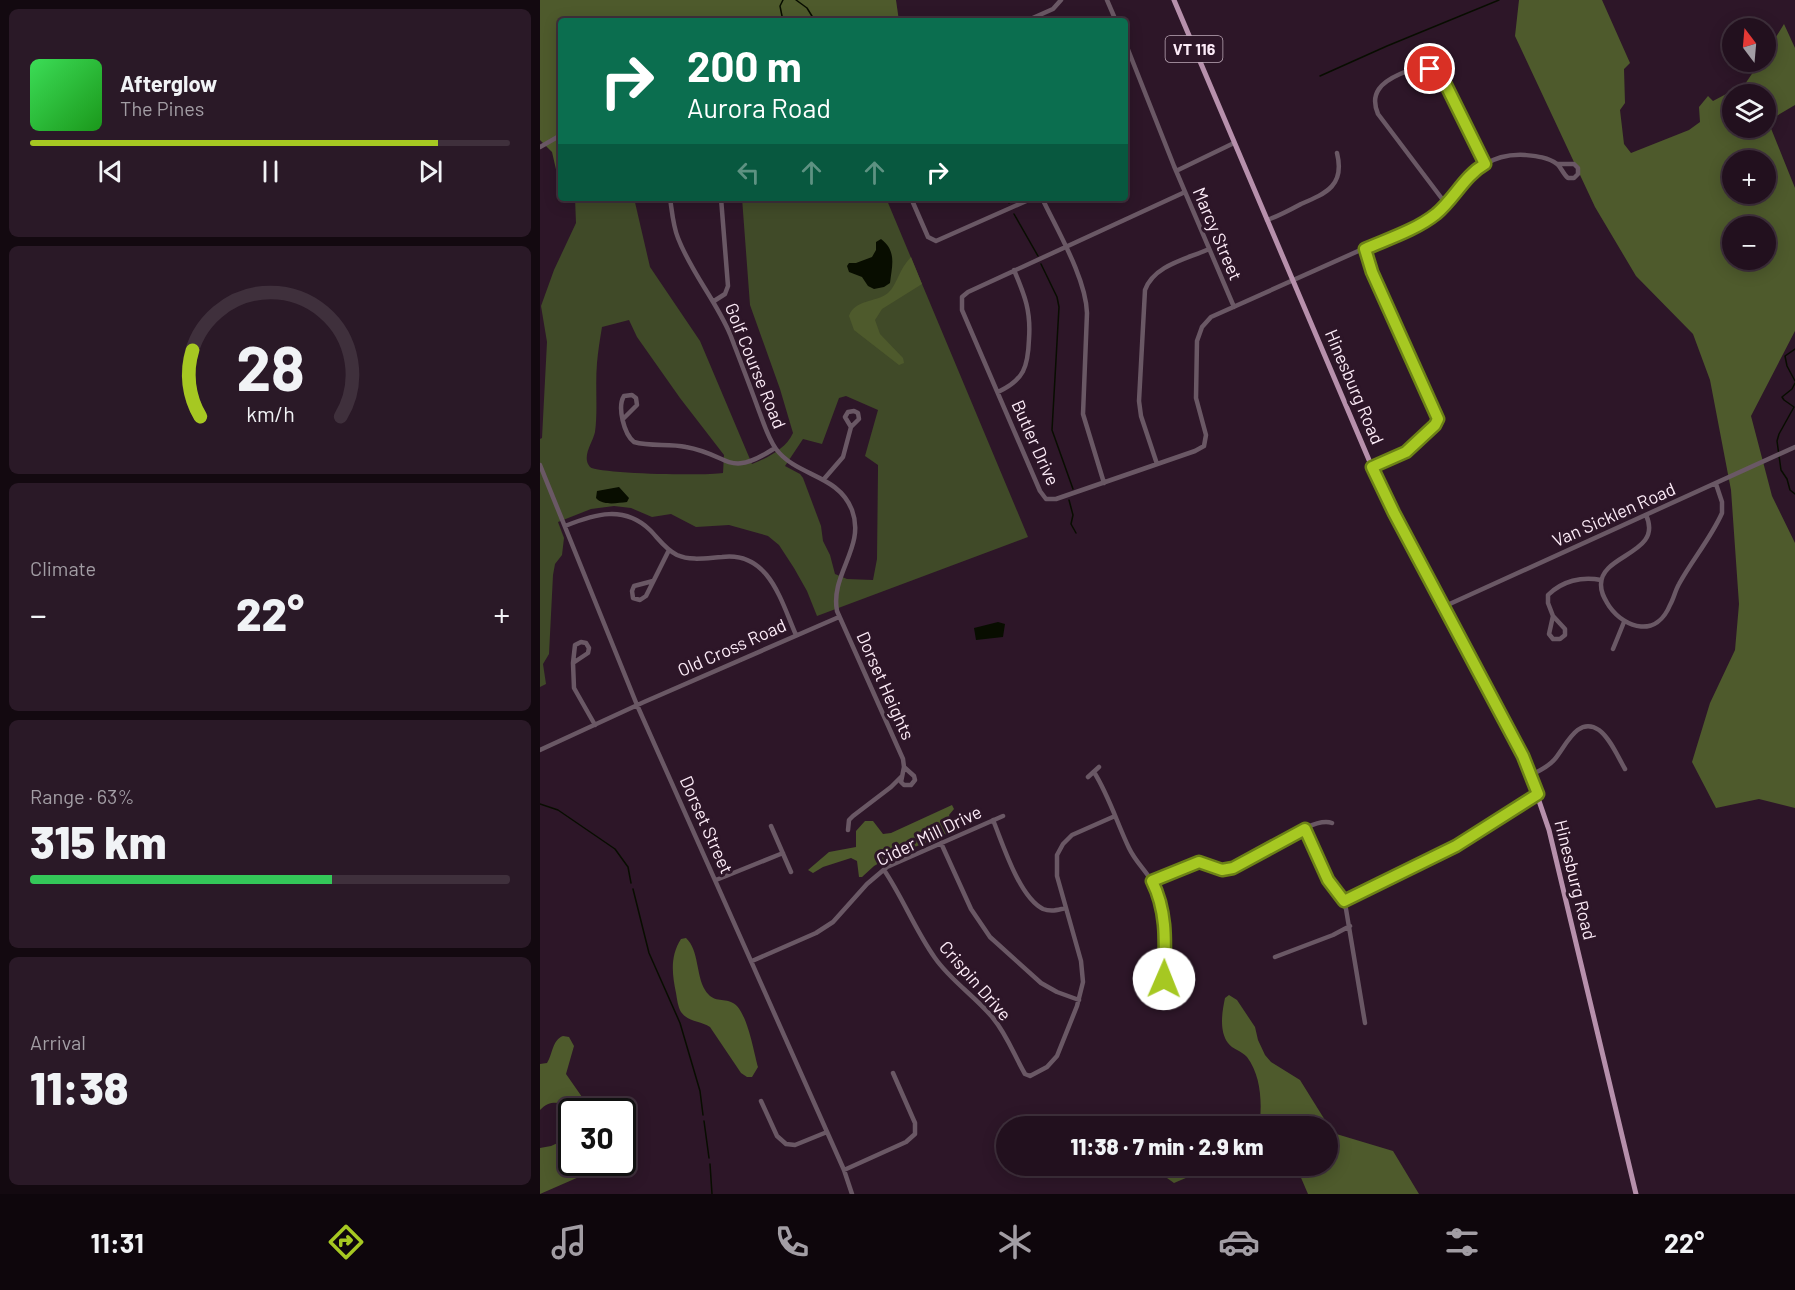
<!DOCTYPE html>
<meta charset="utf-8">
<style>
body{margin:0;font-family:Barlow,sans-serif;background:#2a1927;color:#f1f3f6;height:100vh;display:flex;flex-direction:column;font-size:22px;white-space:nowrap}
*{box-sizing:border-box;margin:0}
p{font-size:20px;color:#a29da4}
.icon{flex:none;width:33px;height:33px;fill:none;stroke:currentColor;stroke-width:2;stroke-linecap:round;stroke-linejoin:round}
.map{position:relative;flex:1;overflow:hidden}
.panel{display:flex;flex-direction:column;gap:9px;padding:9px;background:#130910;width:540px}
.panel>*{flex:none}
.hud{position:absolute;left:18px;top:18px;width:570px;height:183px;border-radius:6px;box-shadow:0 3px 15px #0003,0 0 0 2px #3f303c;background:#0b6e4f;color:#fff;overflow:hidden}
.needle{width:39px;rotate:344deg}
.tools{position:absolute;left:1182px;top:18px;display:grid;gap:12px}
.tools a{display:grid;place-items:center;width:54px;height:54px;border-radius:50%;background:#22101e;box-shadow:0 3px 15px #0003,0 0 0 2px #3f303c;font-size:30px}
.speed{position:absolute;left:18px;top:1098px;display:flex;gap:12px;font-size:30px;font-weight:700;text-align:center}
.speed>*{display:grid;place-content:center;width:78px;height:78px;border-radius:50%;background:#22101e;box-shadow:0 3px 15px #0003,0 0 0 2px #3f303c;line-height:1}
.speed .limit{border:3px solid #111;border-radius:9px;background:#fff;color:#111}
.pin{position:absolute;display:grid;place-items:center;width:51px;height:51px;color:#fff;margin:-26px;border:3px solid #fff;border-radius:50%;box-shadow:0 2px 6px #0007}
.me{position:absolute;width:66px;margin:-33px;rotate:1deg;stroke-linejoin:round;filter:drop-shadow(0 0 4px #0008)}
.turn{display:flex;align-items:center;gap:21px;height:126px;padding:0 30px;font-size:27px}
.turn .icon{width:78px;height:78px;stroke-width:2.5}
.turn b{display:block;font-size:42px;line-height:51px}
.lanes{display:flex;align-items:center;height:57px;padding:0 30px;background:#0003;justify-content:center;gap:30px;direction:ltr}
.lanes .off{opacity:.35}
.big{font-size:45px;font-weight:800;line-height:1.1}
.panel .widget{flex:1;display:flex;flex-direction:column;justify-content:center;gap:9px;min-width:0;padding:0 21px;border-radius:9px;background:#2a1927}
.panel .dial{align-items:center;gap:0}
.dial svg{height:156px;overflow:visible;fill:none;stroke:#3f303c;stroke-width:7;stroke-linecap:round;text-anchor:middle}
.dial text{fill:#f1f3f6;stroke:none}
.song{display:flex;align-items:center;gap:18px}
.cover{width:72px;height:72px;border-radius:9px;background:linear-gradient(135deg,hsl(130 70% 55%),hsl(120 70% 35%))}
.played{height:6px;border-radius:3px;background:linear-gradient(90deg,#a6c822 85%,#3f303c 85%)}
.keys{display:flex;justify-content:space-around;direction:ltr}
.heat{display:flex;justify-content:space-between;align-items:center;font-size:33px;direction:ltr}
.charge{height:9px;border-radius:4px;background:linear-gradient(90deg,#34c759 63%,#3f303c 0)}
.trip{position:absolute;left:456px;top:1116px;width:342px;height:60px;border-radius:30px;background:#22101e;box-shadow:0 3px 15px #0003,0 0 0 2px #3f303c;font-weight:800;line-height:60px;text-align:center}
.menu{display:flex;height:96px;justify-content:space-around;align-items:center;background:#0e060c;color:#a29da4}
.menu .icon{width:42px;height:42px}
.menu .current{color:#a6c822}
.menu b{font-size:27px;color:#f1f3f6}
main{display:flex;flex:1;min-height:0}
.map>svg:first-child{display:block}
.green{fill:#404a28;fill-rule:evenodd}
.forest{fill:#4e5a2c;fill-rule:evenodd}
.water{fill:#080d00}
.lines{fill:none;stroke-linecap:round;stroke-linejoin:round}
.stream{stroke:#080d00;stroke-width:1.5}
.minor{stroke:#6a5865;stroke-width:4.5}
.major{stroke:#b790ac;stroke-width:5}
.route-casing{stroke:#6c8216;stroke-width:15}
.route{stroke:#a6c822;stroke-width:10}
.labels{text-anchor:middle;stroke-width:6;stroke-linejoin:round;paint-order:stroke}
.shield{fill:#2d1628;stroke:#beabb9;stroke-width:1.5}
.shield-label{font-size:16px;font-weight:bold;fill:#fcebf7}
.street-label{font-size:18px;fill:#fcebf7;stroke:#2d1628}
</style>
<main>
<section class="panel">
<div class="widget">
<div class="song"><i class="cover"></i><div><b>Afterglow</b><p>The Pines</p></div></div>
<div class="played"></div>
<div class="keys"><svg class="icon" aria-label="previous" viewBox="0 0 24 24"><path d="M18 5L8 12l10 7zM5 5v14"/></svg><svg class="icon" aria-label="pause" viewBox="0 0 24 24"><path d="M8 5v14M16 5v14"/></svg><svg class="icon" aria-label="next" viewBox="0 0 24 24"><path d="M6 5l10 7-10 7zM19 5v14"/></svg></div>
</div>
<div class="widget dial"><svg viewBox="0 0 100 80">
<path d="M14 69A42 42 0 1 1 86 69"/>
<path d="M14 69A42 42 0 0 1 10 35" stroke="#a6c822"/>
<text x="50" y="56" font-size="32" font-weight="700">28</text>
<text x="50" y="72" font-size="11">km/h</text>
</svg></div>
<div class="widget"><p>Climate</p>
<div class="heat"><a>−</a><b class="big">22°</b><a>+</a></div>
</div>
<div class="widget"><p>Range · 63%</p><b class="big">315 km</b><div class="charge"></div></div>
<div class="widget"><p>Arrival</p><b class="big">11:38</b></div>
</section>
<div class="map">
<svg width="1255" height="1194" viewBox="0 0 1255 1194">
<rect width="100%" height="100%" fill="#2d1628"/>
<path class="green" d="M35,198H94L110,267L160,341L212,464C227,458 246,449 253,433L240,389L210,305L202,198H346L488,537L277,616L267,591L254,568L239,545L228,536L189,525L156,527L131,514L112,517L91,508L74,506L51,509L18,522L24,538L22,555L15,564L13,575L9,654L3,664L6,684L0,687V439L2,438L7,342L1,306L14,270L36,223ZM89,320L97,337L140,398L184,455L183,473C167,476 58,474 50,467C41,457 53,442 55,432C58,410 55,386 57,363C58,351 60,339 62,327ZM306,396L338,410L325,456L338,465V470L337,559L333,580L307,579L295,574L290,555L283,541L281,526L263,478L260,474L245,466L263,439L282,444L299,398Z"/>
<path class="forest" d="M0,0H356L359,21H21V191L12,152L0,140Z
M979,0H1062L1090,63L1084,69L1085,103L1080,110L1084,144L1091,153L1149,130L1160,122L1159,107L1168,96L1173,101L1205,84L1220,62H1226V53L1244,24L1255,48V105L1228,121L1255,188V331L1211,416L1232,496L1255,543V808L1219,799L1176,808L1152,762L1170,703L1195,650L1199,604L1191,490L1170,380L1153,334L1096,276L1055,207L975,36ZM1192,94H1226V128H1192ZM1192,160H1226V194H1192ZM1192,226H1226V260H1192Z
M371,257L382,284L342,309L335,320L340,334L363,358L364,363L359,365L314,330L309,316C315,299 335,303 348,293C357,285 359,269 371,257Z
M412,805L414,809L409,815L413,829L411,832L348,858L334,866L322,877H319L317,861L311,858L283,867L273,873L268,870L289,852L316,847V831L325,821H333L343,834L351,833Z
M146,938C159,950 156,975 165,990C174,1004 182,997 193,1003C207,1010 214,1053 218,1067L212,1077H207L201,1073L170,1027C161,1021 148,1022 141,1012C138,1007 137,999 136,993C132,974 130,956 141,939Z
M689,995L697,1000L715,1027L718,1040L725,1055L731,1062L760,1080L793,1133L853,1151L879,1194H768L756,1166H788V1126H712L720,1120C722,1099 720,1074 707,1057C702,1051 692,1049 688,1043C679,1031 682,1012 685,998Z
M23,1036L29,1037L34,1046L26,1074L49,1107L46,1110C29,1109 15,1094 0,1110V1064L7,1063C13,1054 12,1040 23,1036Z
M31,1137L32,1162L71,1163L0,1194V1148L11,1146Z
M633,1166H674L634,1183L627,1178L625,1169Z"/>
<path class="water" d="M341,239C357,251 352,266 350,283L344,287L334,289L328,286L322,277L309,272L307,266L309,263H316L332,257L336,250V242Z
M79,487L89,498L87,502C77,503 63,506 56,498L57,491Z
M458,622L465,624L463,637L436,640L434,628Z"/>
<g class="lines">
<path class="stream" d="M243,0L240,6L243,21
M256,0L267,8L275,21
M780,76L847,46L959,0
M467,198L469,203
M474,214L498,256
M501,264L517,297L519,307L512,430L533,489
M1255,349L1245,356L1247,366L1255,381
M1255,383L1252,389L1242,397L1244,400L1254,407L1239,434L1237,441L1241,470L1247,479L1250,490L1255,494
M529,500L533,515L531,524L536,533
M0,804L18,810L75,849L88,867L91,883
M93,889L109,953L140,1023L160,1091L163,1115
M164,1121L169,1158
M170,1164L172,1194"/>
<path class="minor" d="M567,0L576,21
M486,21L513,9L521,0
M585,42L634,166L694,307
M0,147L21,135
M636,171L694,143
M645,192L428,292L422,297V310L500,491L506,499H516L655,451L664,446L666,435L656,398L657,341L662,327L671,317L883,222C922,198 930,152 985,155C995,156 1008,157 1017,164C1021,167 1023,174 1028,178H1034L1038,174V168L1034,164H1018
M130,198C132,211 133,226 138,238C151,272 176,301 190,334C200,360 210,386 219,411C224,424 228,438 236,449C257,477 298,474 312,510C326,547 290,574 297,611L363,759L364,767L361,782L364,785H371L375,780L374,776L364,767
M371,198L388,237L396,241L493,198
M502,198C517,230 546,278 547,313L543,414L564,483
M906,204L838,114C829,93 842,82 860,74C878,66 894,65 905,84L945,164
M727,220C739,216 750,210 761,204C787,193 805,185 797,153
M825,249L832,272L898,419L895,425L864,454L832,467
M174,301L185,294L188,286L181,198
M458,392C484,380 488,367 489,339C491,311 485,296 474,270
M83,419L97,405L96,398L92,395L84,396C77,407 84,434 94,442C111,447 129,443 146,447C191,455 187,479 235,448
M617,464L601,416L599,401L605,290C614,265 647,259 669,249
M0,465L97,705L304,1170L312,1194
M284,479L303,457L311,427L319,419L318,413L314,411L308,412L305,417L311,427
M1106,515C1124,554 1060,554 1061,585C1061,594 1065,599 1069,606C1086,630 1117,637 1130,605C1134,598 1135,591 1139,584C1152,560 1171,538 1182,513V502L1176,484
M25,526C55,514 84,505 110,530C118,538 125,549 137,555C151,561 166,558 182,557C229,551 241,601 256,635
M113,581L94,586L92,591L93,598L100,600L106,596L129,550
M903,607L1255,447
M1013,616L1025,629V635L1020,639H1013L1009,634L1013,616L1008,603V595C1022,581 1042,576 1061,580
M1073,649L1084,622
M33,663L35,645L41,642L46,643L49,648L48,653L33,663L34,688L55,725
M0,750L104,702L299,617
M554,772C569,796 577,823 589,848C595,861 606,871 613,883C629,913 625,946 624,979L628,986H635L639,983V976L624,963
M991,775C999,771 1008,767 1014,760C1025,748 1037,715 1059,730C1070,738 1078,757 1085,769
M548,777L559,767
M453,820C463,844 479,897 503,909C511,912 518,910 526,908
M231,826L251,872
M765,829L788,880L803,901L806,909L825,1023
M308,830L309,820L313,816L351,787L361,777
M401,843L431,909L450,937L501,983L517,992L539,1000
M344,870C363,898 375,930 395,958C411,981 435,996 453,1018C467,1035 474,1055 485,1074L490,1076L507,1067L517,1056L537,1006L543,982L541,961L517,876V855L523,844L532,835L575,816
M176,880L243,853
M612,881L659,862C668,863 676,871 685,870C713,868 768,814 792,823
M803,901L916,846L998,794
M735,957L793,935L810,926
M212,961L276,933L293,922L327,884L347,867L463,816
M221,1101L237,1136L246,1144L255,1145L287,1132
M304,1170L366,1142L375,1134V1123L353,1073"/>
<path class="major" d="M634,0L832,467L854,514L986,763L1009,830L1096,1194"/>
</g>
<g class="lines">
<g class="route-casing">
<path id="route" d="M624,979C625,945 628,913 612,881L659,862L682,870L693,868L765,829L788,880L804,901L916,846L998,794L983,756L854,513L832,467L866,452L895,425L898,419L832,272L825,249C848,239 876,230 896,214C915,198 924,176 945,164L903,79L890,69"/>
</g>
<use href="#route" class="route"/>
</g>
<g class="labels">
<rect class="shield" x="625.5" y="36" width="57" height="26" rx="4.5"/>
<g class="shield-label">
<text x="654" y="55">VT 116</text>
</g>
<g class="street-label">
<text transform="translate(677 234) rotate(67)" y="6">Marcy Street</text>
<text transform="translate(215 366) rotate(68)" y="6">Golf Course Road</text>
<text transform="translate(814 387) rotate(67)" y="6">Hinesburg Road</text>
<text transform="translate(495 443) rotate(66)" y="6">Butler Drive</text>
<text transform="translate(1074 515) rotate(-24)" y="6">Van Sicklen Road</text>
<text transform="translate(192 648) rotate(-24)" y="6">Old Cross Road</text>
<text transform="translate(345 686) rotate(66)" y="6">Dorset Heights</text>
<text transform="translate(166 825) rotate(66)" y="6">Dorset Street</text>
<text transform="translate(389 836) rotate(-26)" y="6">Cider Mill Drive</text>
<text transform="translate(1035 880) rotate(76)" y="6">Hinesburg Road</text>
<text transform="translate(435 981) rotate(49)" y="6">Crispin Drive</text>
</g>
</g>
</svg>
<div class="tools">
<a><svg class="needle" viewBox="-14 -14 28 28"><path d="M0-13l5 13h-10z" fill="#e53935"/><path d="M0 13l5-13h-10z" fill="#a29da4"/></svg></a>
<a><svg class="icon" aria-label="layers" viewBox="0 0 24 24"><path d="M12 4l9 5-9 5-9-5zM3 14l9 5 9-5"/></svg></a>
<a>+</a>
<a>−</a>
</div>
<div class="speed"><div class="limit">30</div></div>
<div class="pin" style="left:890px;top:69px;background:#d93025"><svg class="icon" aria-label="arrive" viewBox="0 0 24 24"><path d="M6 21V4h12l-3 4 3 4H6"/></svg></div>
<svg class="me" style="left:624px;top:979px" viewBox="-20 -20 40 40"><circle r="19" fill="#fff"/><path d="M0-13L10 11 0 6-10 11z" fill="#a6c822"/></svg>
<div class="trip">11:38 · 7 min · 2.9 km</div>
<div class="hud">
<div class="turn"><svg class="icon" aria-label="right" viewBox="0 0 24 24"><path d="M7 20v-9h11M14 6l5 5-5 5"/></svg><div><b>200 m</b>Aurora Road</div></div>
<div class="lanes"><svg class="icon off" aria-label="left" viewBox="0 0 24 24"><path d="M17 20v-9H6M10 6l-5 5 5 5"/></svg><svg class="icon off" aria-label="ahead" viewBox="0 0 24 24"><path d="M12 20V5M6 11l6-6 6 6"/></svg><svg class="icon off" aria-label="ahead" viewBox="0 0 24 24"><path d="M12 20V5M6 11l6-6 6 6"/></svg><svg class="icon" aria-label="right" viewBox="0 0 24 24"><path d="M7 20v-9h11M14 6l5 5-5 5"/></svg></div>
</div>
</div>
</main>
<nav class="menu">
<b>11:31</b>
<svg class="icon current" aria-label="directions" viewBox="0 0 24 24"><path d="M12 3l9 9-9 9-9-9zM9 14v-3h6M13 9l2 2-2 2"/></svg>
<svg class="icon" aria-label="music" viewBox="0 0 24 24"><path d="M9 18V5l10-2v13"/><circle cx="6" cy="18" r="3"/><circle cx="16" cy="16" r="3"/></svg>
<svg class="icon" aria-label="phone" viewBox="0 0 24 24"><path d="M5 4h4l2 5-3 2q2 4 5 5l2-3 5 2v4C11 20 4 13 5 4z"/></svg>
<svg class="icon" aria-label="climate" viewBox="0 0 24 24"><path d="M12 3v18M4 7l16 10M4 17L20 7"/></svg>
<svg class="icon" aria-label="car" viewBox="0 0 24 24"><path d="M5 17H2v-5l4-1 3-4h7l3 4 3 1v5h-3M9 17h6M6 11h13"/><circle cx="7" cy="17" r="2"/><circle cx="17" cy="17" r="2"/></svg>
<svg class="icon" aria-label="filters" viewBox="0 0 24 24"><path d="M4 7h16M4 17h16"/><circle cx="9" cy="7" r="2"/><circle cx="15" cy="17" r="2"/></svg>
<b>22°</b>
</nav>
